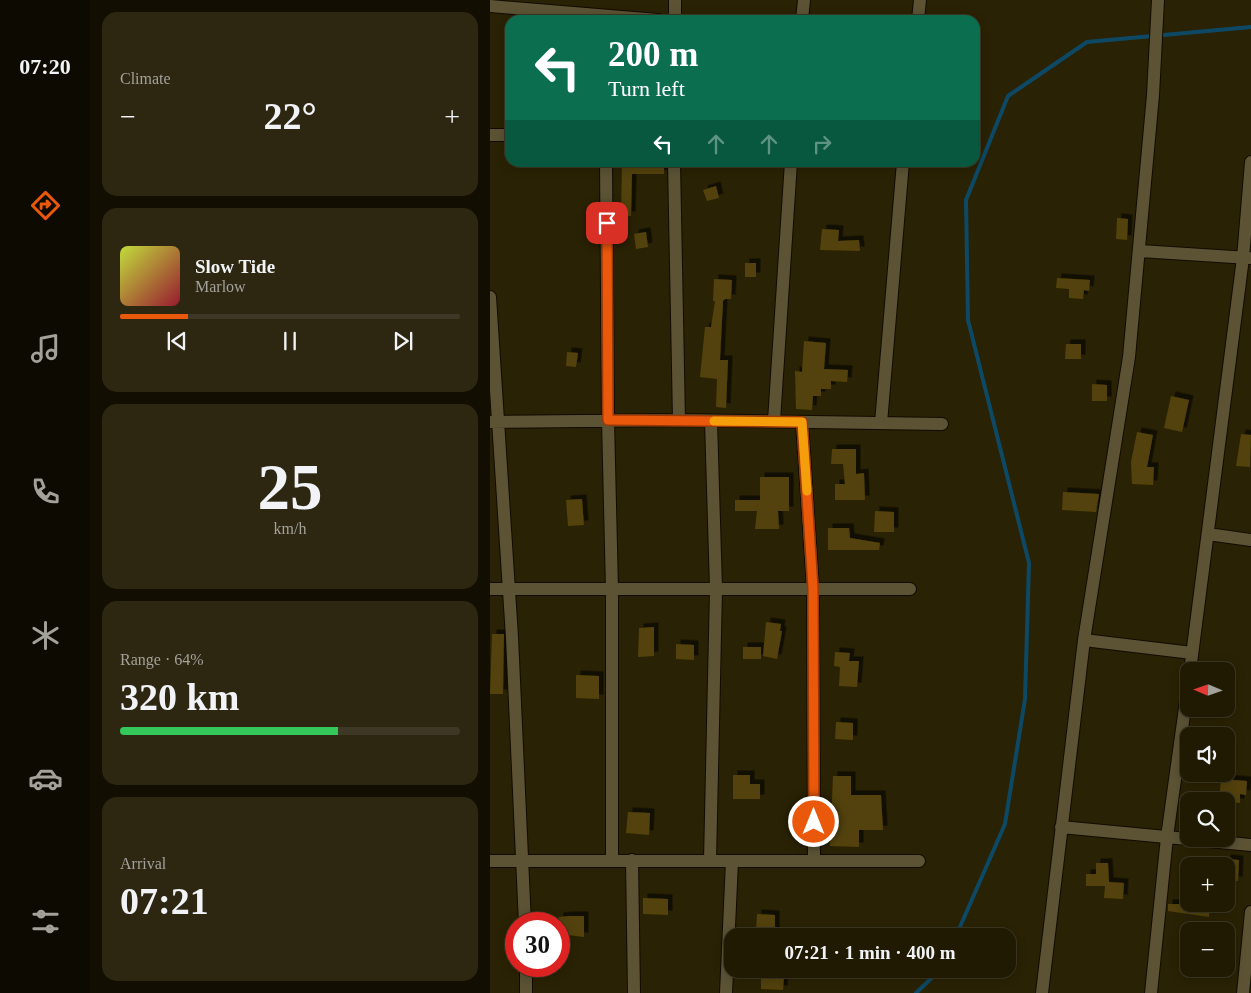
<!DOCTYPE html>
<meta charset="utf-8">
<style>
body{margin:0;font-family:Georgia,serif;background:#2d2712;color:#f1f3f6;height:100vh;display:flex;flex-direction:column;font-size:19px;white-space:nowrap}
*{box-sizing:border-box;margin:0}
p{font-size:16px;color:#a2a19a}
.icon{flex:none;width:28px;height:28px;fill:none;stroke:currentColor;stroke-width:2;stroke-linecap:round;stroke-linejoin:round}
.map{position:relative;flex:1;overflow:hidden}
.drawer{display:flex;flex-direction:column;gap:12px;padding:12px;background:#120e02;width:400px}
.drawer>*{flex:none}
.top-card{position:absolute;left:15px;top:15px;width:475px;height:152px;border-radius:15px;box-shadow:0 2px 12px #0003,0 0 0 1px #3d3825;background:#0b6e4f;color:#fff;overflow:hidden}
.needle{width:32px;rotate:272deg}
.buttons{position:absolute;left:690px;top:662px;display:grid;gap:10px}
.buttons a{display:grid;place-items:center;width:55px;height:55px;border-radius:10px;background:#201a03;box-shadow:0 2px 12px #0003,0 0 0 1px #3d3825;font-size:25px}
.speed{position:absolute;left:15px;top:912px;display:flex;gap:10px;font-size:25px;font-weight:700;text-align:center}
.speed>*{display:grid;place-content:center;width:65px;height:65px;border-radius:50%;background:#201a03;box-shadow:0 2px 12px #0003,0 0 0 1px #3d3825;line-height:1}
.speed .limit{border:8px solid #d22;background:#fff;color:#111}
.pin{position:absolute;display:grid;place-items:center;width:42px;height:42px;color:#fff;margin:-21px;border-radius:10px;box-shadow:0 2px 8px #0006}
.me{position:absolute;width:55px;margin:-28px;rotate:0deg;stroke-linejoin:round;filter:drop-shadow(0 0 4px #0008)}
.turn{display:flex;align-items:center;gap:18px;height:105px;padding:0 20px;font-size:22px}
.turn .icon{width:65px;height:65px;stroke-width:2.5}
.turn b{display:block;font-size:35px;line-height:42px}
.lanes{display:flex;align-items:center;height:48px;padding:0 20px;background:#0003;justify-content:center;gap:25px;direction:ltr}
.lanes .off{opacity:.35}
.big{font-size:38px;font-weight:700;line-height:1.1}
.drawer .widget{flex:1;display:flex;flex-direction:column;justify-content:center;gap:8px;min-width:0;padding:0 18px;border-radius:15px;background:#2d2712}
.drawer .dial{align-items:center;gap:0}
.dial b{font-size:65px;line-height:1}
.song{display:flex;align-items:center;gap:15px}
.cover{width:60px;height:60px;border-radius:8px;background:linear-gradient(135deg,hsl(70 70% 55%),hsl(350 70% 35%))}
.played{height:5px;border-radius:2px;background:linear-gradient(90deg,#ea580c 20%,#3d3825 20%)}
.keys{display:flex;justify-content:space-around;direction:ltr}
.heat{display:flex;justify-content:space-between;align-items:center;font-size:28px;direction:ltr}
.charge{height:8px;border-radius:4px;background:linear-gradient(90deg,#34c759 64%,#3d3825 0)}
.trip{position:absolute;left:234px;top:928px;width:292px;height:50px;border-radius:15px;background:#201a03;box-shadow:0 2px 12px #0003,0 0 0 1px #3d3825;font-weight:700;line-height:50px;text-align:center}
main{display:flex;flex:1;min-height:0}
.dock{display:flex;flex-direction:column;width:90px;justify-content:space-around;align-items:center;background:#0d0a01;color:#a2a19a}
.dock .icon{width:35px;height:35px}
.dock .active{color:#ea580c}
.dock b{font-size:22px;color:#f1f3f6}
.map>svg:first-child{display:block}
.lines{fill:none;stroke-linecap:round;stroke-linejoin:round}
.stream{stroke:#0d4965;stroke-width:4}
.building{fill:#534308;filter:url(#shadow)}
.minor-casing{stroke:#120b00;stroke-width:14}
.minor{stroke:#5c5335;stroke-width:12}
.route-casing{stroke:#983908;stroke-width:12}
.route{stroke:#ea580c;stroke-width:9}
.slow{stroke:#f59e0b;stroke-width:9}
</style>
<main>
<nav class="dock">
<b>07:20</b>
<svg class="icon active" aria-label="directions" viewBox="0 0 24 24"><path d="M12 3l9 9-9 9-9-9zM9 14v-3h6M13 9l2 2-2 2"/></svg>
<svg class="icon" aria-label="music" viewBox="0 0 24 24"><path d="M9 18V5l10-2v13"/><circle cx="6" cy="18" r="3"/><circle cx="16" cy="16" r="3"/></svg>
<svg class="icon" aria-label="phone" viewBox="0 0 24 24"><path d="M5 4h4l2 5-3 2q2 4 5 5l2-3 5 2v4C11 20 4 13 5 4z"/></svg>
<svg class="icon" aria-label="climate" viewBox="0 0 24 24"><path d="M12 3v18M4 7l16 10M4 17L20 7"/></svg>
<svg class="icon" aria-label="car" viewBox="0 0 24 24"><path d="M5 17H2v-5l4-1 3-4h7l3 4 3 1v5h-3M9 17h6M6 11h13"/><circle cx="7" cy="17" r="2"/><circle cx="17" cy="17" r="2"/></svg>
<svg class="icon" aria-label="filters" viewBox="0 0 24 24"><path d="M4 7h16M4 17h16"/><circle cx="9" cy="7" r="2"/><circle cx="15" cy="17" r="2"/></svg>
</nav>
<section class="drawer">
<div class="widget"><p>Climate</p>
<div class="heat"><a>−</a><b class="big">22°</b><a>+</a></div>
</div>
<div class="widget">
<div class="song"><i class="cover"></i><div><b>Slow Tide</b><p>Marlow</p></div></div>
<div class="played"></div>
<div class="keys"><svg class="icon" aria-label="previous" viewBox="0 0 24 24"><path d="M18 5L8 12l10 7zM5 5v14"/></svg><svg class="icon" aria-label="pause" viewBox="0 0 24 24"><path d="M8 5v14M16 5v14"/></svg><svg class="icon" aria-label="next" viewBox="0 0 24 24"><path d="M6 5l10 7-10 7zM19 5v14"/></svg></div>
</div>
<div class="widget dial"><b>25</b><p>km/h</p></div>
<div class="widget"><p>Range · 64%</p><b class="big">320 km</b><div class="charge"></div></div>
<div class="widget"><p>Arrival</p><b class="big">07:21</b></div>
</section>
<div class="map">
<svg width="761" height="993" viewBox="0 0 761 993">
<defs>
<filter id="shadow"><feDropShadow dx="4.5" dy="-4.5" stdDeviation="0" flood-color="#0009"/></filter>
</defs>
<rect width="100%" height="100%" fill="#2a2204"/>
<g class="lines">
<path class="stream" d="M466,936L515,824L535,699L539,563L478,320L476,200L518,96L597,42L761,27
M426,993L451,969"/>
</g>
<path class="building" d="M132,162H174V174H142L141,216H131Z
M226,186L229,198L217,201L213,190Z
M627,218L638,219L637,240L626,239Z
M332,229L349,230L348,241L369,240L370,251L330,250Z
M156,232L158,247L146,249L144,234Z
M255,263H266V277H255Z
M567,278L600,280L599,291L594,290L593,299L579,298V289L566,288Z
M224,279L242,280L241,299H235L233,301L230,360H238L236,408L226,407L227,379L210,377L215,327H221L225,301H223Z
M314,341L336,343L334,369L358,370L357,382L341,381V389H331V396H323L322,410L306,409L305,371L312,372Z
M576,344H591V359H575Z
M77,352L88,353L86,367L76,366Z
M602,384L617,385V401H602Z
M681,396L699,400L692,432L674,428Z
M647,432L663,435L657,467H664L663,485L642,484L641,462Z
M751,434L761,435L760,467L746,466Z
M342,449H366V474L374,473L375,500H345V484H355L353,464H341Z
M270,477H299V511H288L289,529H265L267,511H245V500H270Z
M573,492L609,494L606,512L572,510Z
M92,499L94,525L78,526L76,500Z
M385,511L404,512V532H384Z
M338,528H359L360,538L390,543L389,550H338Z
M276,622L291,624L290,631H292L287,659L273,656Z
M164,627V656L148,657L149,628Z
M2,634H14L13,694H0Z
M186,644L204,645V660L186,659Z
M253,647H271V659H253Z
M345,652L360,653L359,661H369L367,687L349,686L350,667L344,666Z
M86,675L109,676V699L86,698Z
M346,722L363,723V740L345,739Z
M243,775H260V784H270V799H243Z
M343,776H361V795H391L393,830H369V847L340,846Z
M731,779L757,781L756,795L750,794V803L729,801Z
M138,812L160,813L159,835L136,833Z
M736,859L749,860L748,881L736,880Z
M606,863H618L619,882L634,883L633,899L614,898L615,886H596V874H606Z
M153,898L178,899V915L153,914Z
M678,904H720L719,917L678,911Z
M267,914L285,915V932L266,931Z
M79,916H94V937L69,934V917Z
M271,976L294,977L293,990L271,989Z"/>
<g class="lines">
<g class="minor-casing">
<path id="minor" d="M0,6L168,20
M185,20V0
M312,20L314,0
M428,20L430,0
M0,135H20
M116,162L118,420L122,590V860
M184,162L189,420
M650,251L759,258
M0,297L22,637L35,924
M284,421L301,162
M0,422L189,420L452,424
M312,422L323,589L324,861
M391,423L413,162
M718,534L761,540
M0,589H420
M594,640L702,653
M700,671L753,258L761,162
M571,827L761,845
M142,860L144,993
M0,861H429
M220,861L226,589L221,421
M36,966V993
M236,993L242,861
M552,993L594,640L639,357L663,95L668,0
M661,993L677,837L699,679
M753,993L761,912"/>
</g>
<use href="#minor" class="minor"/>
</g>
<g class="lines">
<g class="route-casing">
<path id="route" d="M117,223L118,420L312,422L323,588L324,822"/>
</g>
<use href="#route" class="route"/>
<path class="slow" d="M224,421L312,422L317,491"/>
</g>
</svg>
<div class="buttons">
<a><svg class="needle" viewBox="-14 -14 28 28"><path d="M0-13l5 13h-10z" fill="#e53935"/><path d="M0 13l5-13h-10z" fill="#a2a19a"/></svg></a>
<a><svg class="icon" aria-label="sound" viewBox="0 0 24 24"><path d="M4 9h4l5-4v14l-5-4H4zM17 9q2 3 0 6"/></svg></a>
<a><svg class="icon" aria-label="search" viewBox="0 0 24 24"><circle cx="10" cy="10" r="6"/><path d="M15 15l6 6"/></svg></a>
<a>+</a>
<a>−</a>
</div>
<div class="speed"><div class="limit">30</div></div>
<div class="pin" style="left:117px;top:223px;background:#d93025"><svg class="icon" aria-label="arrive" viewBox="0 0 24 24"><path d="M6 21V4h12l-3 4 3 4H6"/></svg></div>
<svg class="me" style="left:324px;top:822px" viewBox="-20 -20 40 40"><circle r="17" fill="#ea580c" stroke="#fff" stroke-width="3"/><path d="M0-11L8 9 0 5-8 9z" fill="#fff"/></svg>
<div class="trip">07:21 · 1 min · 400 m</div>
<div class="top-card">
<div class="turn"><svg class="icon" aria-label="left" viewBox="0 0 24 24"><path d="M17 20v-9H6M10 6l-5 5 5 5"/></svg><div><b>200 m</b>Turn left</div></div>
<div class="lanes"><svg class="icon" aria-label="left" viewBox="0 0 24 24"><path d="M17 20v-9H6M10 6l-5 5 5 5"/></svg><svg class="icon off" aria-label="ahead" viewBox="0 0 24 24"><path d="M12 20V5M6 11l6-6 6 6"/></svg><svg class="icon off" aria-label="ahead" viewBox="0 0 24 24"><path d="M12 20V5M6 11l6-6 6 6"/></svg><svg class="icon off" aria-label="right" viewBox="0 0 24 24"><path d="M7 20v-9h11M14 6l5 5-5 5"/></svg></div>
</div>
</div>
</main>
